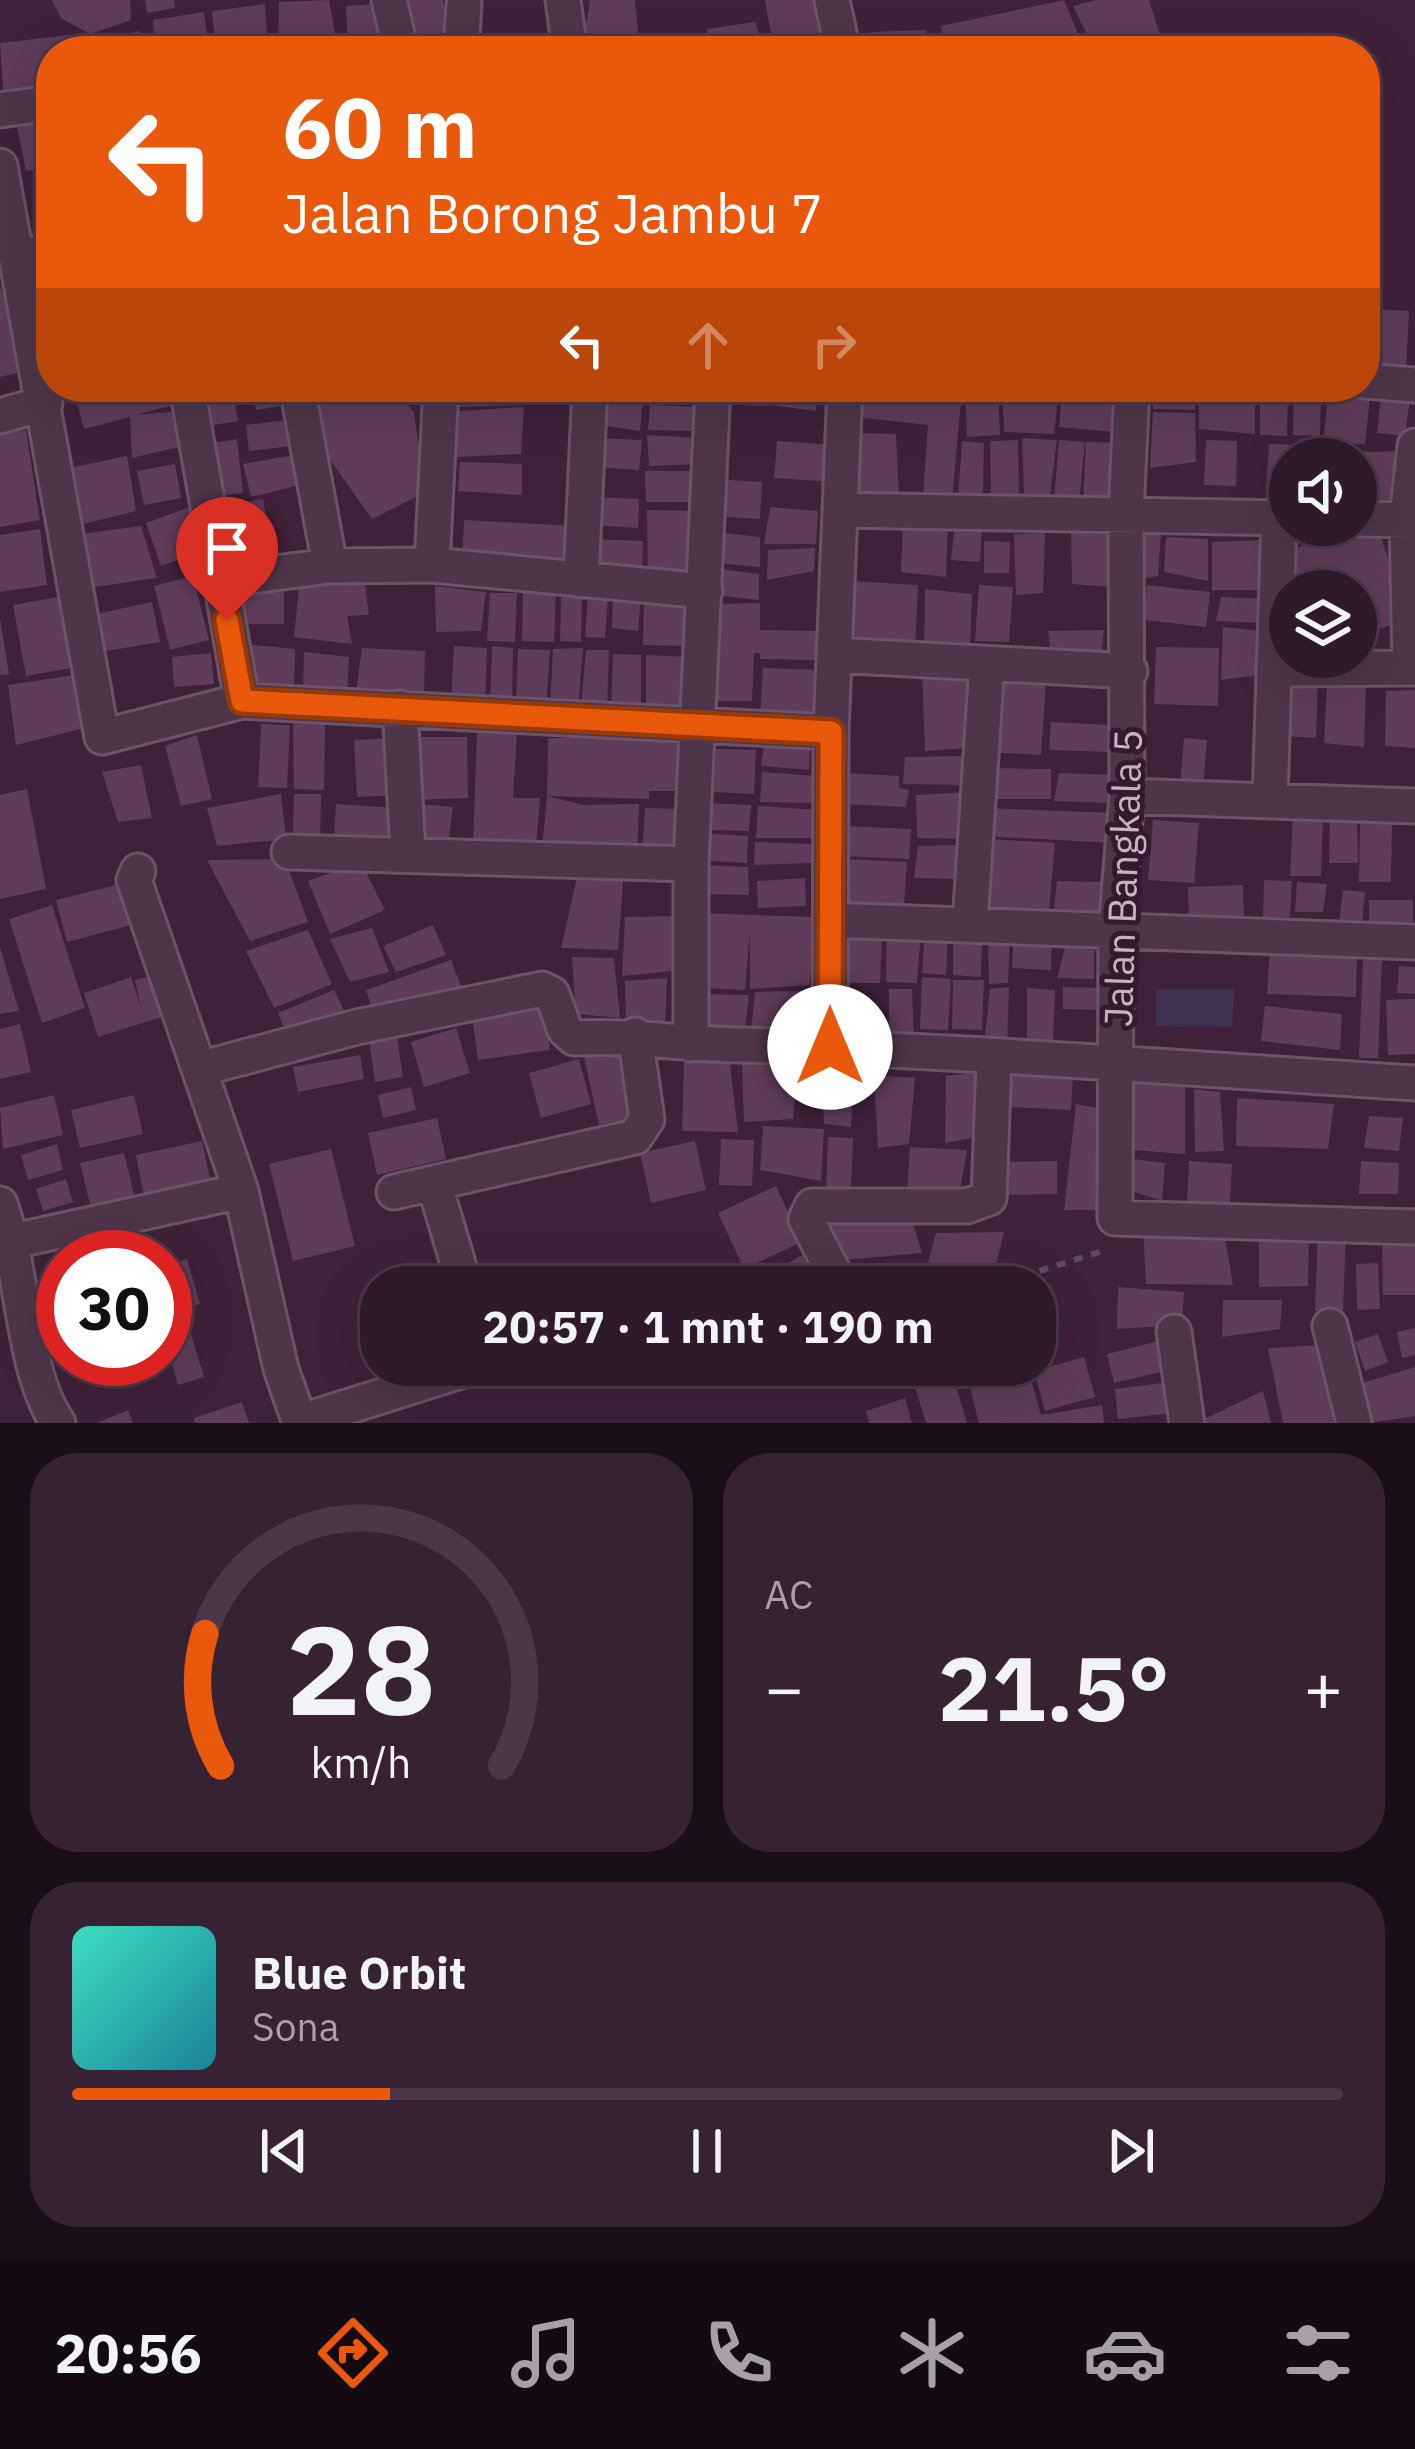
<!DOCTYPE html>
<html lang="id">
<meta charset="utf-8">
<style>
body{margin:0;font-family:"IBM Plex Sans",sans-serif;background:#372234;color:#f1f3f6;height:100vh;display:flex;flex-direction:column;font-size:45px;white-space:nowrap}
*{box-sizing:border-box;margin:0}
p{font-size:39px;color:#a7a0a9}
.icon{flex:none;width:66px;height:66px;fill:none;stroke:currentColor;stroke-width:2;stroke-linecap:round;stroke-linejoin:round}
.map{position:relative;height:1423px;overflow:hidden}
.panel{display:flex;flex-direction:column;gap:30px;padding:30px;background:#1a0e18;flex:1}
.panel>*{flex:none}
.guide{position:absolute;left:36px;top:36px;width:1344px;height:366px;border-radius:48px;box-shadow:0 12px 48px #0002,0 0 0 3px #4a3848;background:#ea580c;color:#fff;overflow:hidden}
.tools{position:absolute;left:1269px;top:438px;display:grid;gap:24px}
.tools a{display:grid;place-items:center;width:108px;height:108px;border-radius:50%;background:#2f192c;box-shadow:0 12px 48px #0002,0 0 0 3px #4a3848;font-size:60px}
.speed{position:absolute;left:36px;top:1230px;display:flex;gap:24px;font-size:60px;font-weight:700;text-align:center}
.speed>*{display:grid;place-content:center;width:156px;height:156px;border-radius:50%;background:#2f192c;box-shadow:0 12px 48px #0002,0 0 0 3px #4a3848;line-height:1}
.speed .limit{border:18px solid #d22;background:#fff;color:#111}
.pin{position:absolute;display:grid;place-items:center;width:102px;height:102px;color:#fff;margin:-123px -51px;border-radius:50% 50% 50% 0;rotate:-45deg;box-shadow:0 0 12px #0007}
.pin .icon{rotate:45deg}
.me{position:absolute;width:132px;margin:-66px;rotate:0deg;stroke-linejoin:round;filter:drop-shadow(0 0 9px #0008)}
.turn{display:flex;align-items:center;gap:42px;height:252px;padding:0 48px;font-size:54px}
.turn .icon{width:156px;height:156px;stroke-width:2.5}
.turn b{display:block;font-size:84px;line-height:102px}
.lanes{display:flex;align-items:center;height:114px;padding:0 48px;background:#0003;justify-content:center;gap:60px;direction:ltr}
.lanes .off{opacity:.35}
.big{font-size:90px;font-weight:700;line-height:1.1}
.panel .tile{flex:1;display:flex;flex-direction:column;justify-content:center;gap:18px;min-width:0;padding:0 42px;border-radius:48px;background:#372234}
.panel .dial{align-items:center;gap:0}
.dial svg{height:312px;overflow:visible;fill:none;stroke:#4a3848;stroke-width:7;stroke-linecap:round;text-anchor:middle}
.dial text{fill:#f1f3f6;stroke:none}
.song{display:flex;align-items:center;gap:36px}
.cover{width:144px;height:144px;border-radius:18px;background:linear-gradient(135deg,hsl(170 70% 55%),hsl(190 70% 35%))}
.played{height:12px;border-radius:6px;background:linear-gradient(90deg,#ea580c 25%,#4a3848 25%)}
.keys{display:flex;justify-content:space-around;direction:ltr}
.heat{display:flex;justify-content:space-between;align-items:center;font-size:66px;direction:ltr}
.panel .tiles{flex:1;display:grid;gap:30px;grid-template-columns:1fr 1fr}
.tile:last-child{grid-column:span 2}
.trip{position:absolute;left:360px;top:1266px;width:696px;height:120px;border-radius:48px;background:#2f192c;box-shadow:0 12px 48px #0002,0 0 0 3px #4a3848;font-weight:700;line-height:120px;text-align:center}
.tabs{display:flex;height:192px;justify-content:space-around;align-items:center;background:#130a12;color:#a7a0a9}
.tabs .icon{width:84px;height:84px}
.tabs .active{color:#ea580c}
.tabs b{font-size:54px;color:#f1f3f6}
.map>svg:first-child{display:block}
.green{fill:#3f3151}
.building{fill:#5f3c59}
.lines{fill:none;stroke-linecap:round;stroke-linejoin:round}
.minor-casing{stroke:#6c5368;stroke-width:39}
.path{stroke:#5d4a65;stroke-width:6;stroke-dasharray:9 9;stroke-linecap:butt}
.minor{stroke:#4f354a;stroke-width:33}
.route-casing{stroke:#983908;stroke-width:30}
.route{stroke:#ea580c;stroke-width:21}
.labels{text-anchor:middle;stroke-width:10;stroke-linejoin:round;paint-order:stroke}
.street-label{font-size:39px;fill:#cab1c5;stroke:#331a2f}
</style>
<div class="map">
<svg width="1415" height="1423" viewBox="0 0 1415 1423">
<rect width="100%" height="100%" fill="#3f213a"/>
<path class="green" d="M1156,989H1234L1232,1027L1156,1026Z"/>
<path class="building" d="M52,0H130L131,20L90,34L61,18Z
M145,0H174L175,8L147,13Z
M329,0L338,51H278L279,2Z
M400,0H443L453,42L407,49Z
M590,0H635L640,51L583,43Z
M765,0H817L833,50L774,51Z
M1064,0L1085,51H943L941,26Z
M1096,0H1149L1165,51H1095L1073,6Z
M388,3L386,51H348L346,6Z
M265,4L268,51H216L212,11Z
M204,12L209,51H155L153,20Z
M755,22L765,51H706L707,29Z
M926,30L927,51H872L871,32Z
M140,31L144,51H85L83,43Z
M70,35L73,51H51V95L4,101L0,43Z
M51,109V168L26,171L14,111Z
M51,185V225L37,227L34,187Z
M0,286L30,370L0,377Z
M1369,309L1409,311L1406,369L1365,367Z
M73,387H175L178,404L135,415L182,411L188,445L132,458L130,417L84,429Z
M197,387H232L238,421L203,427Z
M252,387H291L293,404L256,410Z
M358,387H390L414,412L420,454L422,494L372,519L328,457L313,406Z
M455,387H521L519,405L455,407Z
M527,387H577V397L526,399Z
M600,387H644L640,431L600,425Z
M652,387H702V399H652Z
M742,387H765L766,406L741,405Z
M772,387H817L816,411L770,405Z
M855,387H930L929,399L961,401L952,499L923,497L928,425L855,417Z
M965,387H998L1000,435L967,437Z
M1002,387H1059L1054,434L1004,432Z
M1154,387H1196L1195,410L1153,409Z
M1199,387H1255V434L1199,429Z
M1260,387H1288L1287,436L1260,435Z
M1294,387L1321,388L1320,436L1293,435Z
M1382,387L1411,390L1405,436L1377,433Z
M1062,388L1121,393L1117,432L1059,427Z
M1329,388H1371L1365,444L1323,443Z
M650,405L699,407L697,431L648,430Z
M524,407L521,454L457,457L459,411Z
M1153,412L1195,413L1196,462L1150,468Z
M295,419L300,445L249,451L246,425Z
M26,430L40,520L0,527V434Z
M858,433L896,434L899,496H858Z
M647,435L699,438V464L649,466Z
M593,438L642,440L639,470L592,467Z
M1022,438L1057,440L1050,495L1024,496Z
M237,439L243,493L212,497L206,444Z
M1018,440L1019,499L991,500L990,441Z
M1059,440L1085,442L1079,502L1054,500Z
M1206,440L1237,441L1236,486L1204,485Z
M777,441L837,445L834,482L774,478Z
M962,441L984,443L983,498L958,499Z
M1086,442L1124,443L1122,505L1083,503Z
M1269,444L1299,445L1298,459H1290V506L1265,505Z
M1402,451L1398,510L1362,509L1361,452Z
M299,454L304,484L251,497L243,464Z
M127,456L136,511L83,524L69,468Z
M460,462L522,464V495L458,491Z
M175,464L181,498L144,505L137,471Z
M645,471H700L698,502H646Z
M715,479L762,482L760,519L713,516Z
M591,497L639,499L638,528L589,525Z
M263,499L274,563L228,571L217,507Z
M190,507L189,556L161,566L146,523Z
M770,507L818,511L816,544H764Z
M647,510L698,511L694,578L648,579Z
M464,520L576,526L573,567L462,561Z
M903,521L948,523L946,577L901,572Z
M1376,522L1408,620L1356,636V591H1293L1281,553Z
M955,525L982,526L980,562L951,560Z
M141,526L157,578L94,587L81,534Z
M1071,526L1111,530L1113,587L1072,584Z
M40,529L47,585L0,592V535Z
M715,532L760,537V567L715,563Z
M1140,532L1161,534L1158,576L1140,579Z
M1045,533L1043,593L1016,595L1014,534Z
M1166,537L1208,539V581L1164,572Z
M591,539L643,541L642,573L590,570Z
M1264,540L1263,590H1212V542Z
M984,541L1010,542L1009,573H984Z
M815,548L814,571L767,580L768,550Z
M713,568L759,574V600L715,595Z
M193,576L209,640L170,650L154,586Z
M851,581L918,585L915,649L848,646Z
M236,584H284V624H236Z
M365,584L369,615L347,616L352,644L294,637L299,587Z
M979,585L1013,587L1009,642L975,641Z
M1147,585L1210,592L1206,627L1144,620Z
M435,586L486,592L481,631L436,632Z
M523,588L556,589L554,642L522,641Z
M925,589L972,594L970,650H924Z
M561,592L582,593L581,642L560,641Z
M490,593H517L515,642L487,641Z
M613,594L641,596L638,631L612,628Z
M588,595H608L605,638L585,637Z
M644,595L690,597L691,646L643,645Z
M58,597L71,668L26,676L13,605Z
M1221,597L1268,599L1264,623L1216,621Z
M152,602L160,642L106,651L96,614Z
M760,603V630L817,631L816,660L760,659V653H754L752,701H709L714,604Z
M0,618L9,674L0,675Z
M1223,627L1261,631L1259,675L1221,680Z
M1104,630L1101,659H1051L1048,631Z
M245,644L295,649L294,689L251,688Z
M454,646L487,648L485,705L451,702Z
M492,646L513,648L512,707L490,705Z
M1156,647L1219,648L1218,706L1154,704Z
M362,648L425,651L424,697L356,693Z
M583,648L578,709H550L553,649Z
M518,649L550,650L546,709L516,706Z
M586,650H609L607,712L581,709Z
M304,652L349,657L347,697L303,691Z
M211,653L214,684L174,687L172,657Z
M613,654L641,655V713L611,712Z
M646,655L690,657L687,715L646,714Z
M763,668L822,670L821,719L760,717Z
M922,670L967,673V748L925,751Z
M82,674L93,726L16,745L8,685Z
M993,679L1046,682L1041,755L988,752Z
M1288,679L1318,681L1316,738L1285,736Z
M1327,685L1366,687L1364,747L1324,743Z
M1415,690V748L1385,746L1386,691Z
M1051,722L1110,725L1108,752L1049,750Z
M293,723L325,724L324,790L294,789Z
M261,724L290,725L287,788L258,787Z
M477,732H517L513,798H540L536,847L473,845Z
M197,735L212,799L181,806L165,746Z
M412,737H467L468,798L413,800Z
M397,738L400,795L357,797L354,740Z
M548,738H684V791H649V799L547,796Z
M1184,738L1207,740L1203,789L1180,787Z
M764,744L810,746L809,770L761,766Z
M716,749L756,750L754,794L714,792Z
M966,756V785L903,784L905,757Z
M141,765L152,818L118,822L102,772Z
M992,768L1051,769V799H991Z
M762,772L817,776L816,803L760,802Z
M844,773L899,776V788L909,790L906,807L843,804Z
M1059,773L1116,775L1114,803L1054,801Z
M27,789L46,889L0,899V795Z
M970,792L968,839L917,838L916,795Z
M281,794L286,839L217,846L207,808Z
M294,794H321L320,841H293Z
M547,796L583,805L639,804L637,855L542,848Z
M705,803L751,805L749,831L704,830Z
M336,804L395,808L393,840L334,836Z
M419,804L453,807L447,852L414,849Z
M758,806L819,810L818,838H756Z
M645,808L686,809V856L642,857Z
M984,808L1115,813L1113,843L981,836Z
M1323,813L1321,876H1290L1293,815Z
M1330,813H1357L1358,863H1329Z
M1153,820L1199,823L1194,883L1148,880Z
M1360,823H1392L1391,882H1359Z
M847,826L911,829L909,859L845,856Z
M699,833L748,836L747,863L696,860Z
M990,839L1055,843L1049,912L984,908Z
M755,842L813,844V863L754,865Z
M958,845L955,879L914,878L918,846Z
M285,859L308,922L250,941L207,860Z
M845,859L907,862L904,906L842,903Z
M361,862L385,910L330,934L308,881Z
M699,865L748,867L749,895L698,894Z
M579,869L624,870L618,950L561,948Z
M805,878L806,906L758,908L757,881Z
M1264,880L1292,881L1290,917H1263Z
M1057,881L1105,882L1103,920L1053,917Z
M128,882L139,923L67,942L56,900Z
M1297,882L1327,884L1323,912H1295Z
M1243,885L1244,922L1189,924L1188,887Z
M1343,890L1365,892L1361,933L1338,931Z
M1369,900H1413V937H1369Z
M52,905L85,1008L42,1023L9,919Z
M699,913L812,917L810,985L750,989V931L745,990L700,988Z
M682,916L684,970L622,976L625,917Z
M433,925L446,955L396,972L383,946Z
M372,928L389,972L350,982L330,939Z
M836,928L882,931L880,983H836Z
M887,928L921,931L917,983L886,982Z
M308,930L332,984L274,1008L246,951Z
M925,931L948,935L946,975L922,973Z
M1014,931L1052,936L1051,970L1012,968Z
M988,932L1010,934L1008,983L989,984Z
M953,939L982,940L981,977L953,975Z
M0,947L19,1011L0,1014Z
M1065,948L1094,950V979L1057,978Z
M1270,948L1357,951L1356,997L1267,994Z
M572,957L614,958L620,1018L576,1014Z
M1363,958L1382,959L1378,1058H1359Z
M451,960L465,997L375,1019L366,990Z
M1399,966L1415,967V994L1397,993Z
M163,972L174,1013L98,1037L84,993L131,977L141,1008L135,980Z
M922,977L951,979L948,1030L920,1029Z
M667,978L665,1027L626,1024L625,981Z
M953,980H984L982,1030L952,1029Z
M1009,987L1007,1047L984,1046L990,989Z
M1063,987L1108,988V1010L1063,1009Z
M1027,988L1055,990L1053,1042L1027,1041Z
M889,989H912L914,1042H889Z
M334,990L350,1023L288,1038L278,1013Z
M809,991L811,1038L750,1039L755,992Z
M698,994L749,995L744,1038L696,1037Z
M1415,999V1054L1388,1055L1386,1000Z
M544,1006L550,1050L478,1060L472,1016Z
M1265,1006L1342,1014L1340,1050L1261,1041Z
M20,1024L31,1072L0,1079V1029Z
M456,1028L470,1073L424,1087L411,1042Z
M397,1036L403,1077L375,1082L369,1040Z
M628,1047L643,1115L599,1125L584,1057Z
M360,1055L364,1079L298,1092L293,1067Z
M579,1059L591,1104L541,1118L529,1073Z
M684,1061L730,1064L738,1132L682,1131Z
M742,1063L798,1066L793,1119L744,1122Z
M1012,1070L1073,1073L1071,1110L1009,1107Z
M982,1072L981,1136L945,1143L946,1076Z
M854,1075L851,1127L824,1124L822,1077Z
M874,1075L915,1078L909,1144L878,1148Z
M1185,1082V1154L1132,1150L1134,1084Z
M411,1087L416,1110L383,1118L378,1095Z
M1194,1089L1220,1092L1224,1151L1195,1152Z
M54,1095L63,1135L3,1149L0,1108Z
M134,1095L143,1134L80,1148L71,1110Z
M1237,1098L1334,1104L1328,1149L1236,1146Z
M1076,1104L1106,1110L1109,1210H1064Z
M1369,1116L1403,1118L1399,1151L1364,1148Z
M437,1118L446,1159L377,1175L368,1133Z
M763,1126L824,1129L821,1181L760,1170Z
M828,1137L853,1138L851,1189L826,1188Z
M721,1139L754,1140L752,1186L719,1185Z
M202,1141L213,1192L146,1207L136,1155Z
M695,1141L706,1190L651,1203L640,1153Z
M57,1144L63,1170L28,1180L21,1155Z
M910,1147L967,1150L959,1196L907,1193Z
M331,1149L355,1246L293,1261L269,1164Z
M124,1153L138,1211L94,1221L80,1163Z
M1125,1158L1165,1163L1162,1201L1128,1190Z
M1057,1161V1194L1007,1195V1162Z
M1189,1161L1232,1164L1230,1204L1187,1202Z
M1361,1161L1399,1163L1398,1194H1359Z
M66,1179L73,1202L43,1211L36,1189Z
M776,1186L802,1242L744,1269L718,1213Z
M909,1210L922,1253L844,1260L821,1220Z
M1143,1227L1224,1231L1233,1285L1146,1284Z
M1318,1230H1346L1343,1312L1315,1311Z
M1004,1232L994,1273L922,1285L936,1233Z
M1259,1236H1309L1308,1286L1259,1287Z
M1415,1237V1295H1383L1382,1238Z
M140,1238L144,1257H91L89,1249Z
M802,1255L819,1287H749Z
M187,1259L200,1304L169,1312L165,1266Z
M1378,1263L1380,1309L1357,1310L1356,1264Z
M1118,1287L1184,1292L1182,1325L1117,1329Z
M1223,1300H1282L1280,1329L1222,1337Z
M1415,1328V1355L1402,1358L1397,1332Z
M190,1331L204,1377L178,1385L165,1339Z
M1378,1334L1388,1362L1365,1371L1355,1342Z
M1162,1340L1169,1370L1114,1383L1107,1354Z
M1322,1345L1342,1423H1283L1268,1348Z
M1084,1357L1095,1397L1045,1411L1034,1371Z
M887,1365H947V1366L892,1383Z
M1011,1365H1027L1041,1415L1102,1405L1104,1423H979L967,1376Z
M1415,1367V1416L1368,1423L1356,1385Z
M953,1375L967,1423H926L915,1387Z
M1177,1381L1181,1412L1118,1419L1115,1389Z
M1263,1391L1271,1423H1196Z
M905,1398L912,1423H869L866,1411Z
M242,1402L249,1423H195L194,1418Z
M128,1410L133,1423H97Z"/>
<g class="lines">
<g class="minor-casing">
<path id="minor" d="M389,0L401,51
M563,0L570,51
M832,0L843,51
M461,51L464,4
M0,110L51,103
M0,166L102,737L242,701L831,732
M16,256L51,251
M1365,381L1415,385
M187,387L242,701
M297,387L330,566L432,565L705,591
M1132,387L1126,514L1127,796L1116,930L1115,1218L1415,1227
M0,416L45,403
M841,510L1290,518
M1356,519L1415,520
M432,565L441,387
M220,580L330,566
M581,580L590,387
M835,655L1130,671
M1410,667L1407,519L1415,446
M1278,669L1415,668
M400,708L408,853
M1127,796L1415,806
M1270,800L1279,518
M289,852L691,864
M138,871L134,880L241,1191L281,1369L300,1423
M831,920L1415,942
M970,923L987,664
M691,1044V864L713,387
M830,1047L831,732L845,387
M203,1068L357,1027L542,989L552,994L565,1030L574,1038C630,1035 683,1044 738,1045C964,1050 1190,1069 1415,1083
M434,1183L465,1287
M394,1192L635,1137L647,1119L635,1035
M0,1204C23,1267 22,1372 58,1423
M14,1241L241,1191
M841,1287L806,1219L812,1206H967L989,1198L994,1058
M1330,1326L1354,1423
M1174,1332L1187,1423
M299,1422L480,1365"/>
</g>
<path class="path" d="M988,1287L1106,1250"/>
<use href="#minor" class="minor"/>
</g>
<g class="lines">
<g class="route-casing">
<path id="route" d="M227,620L242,701L831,732L830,1047"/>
</g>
<use href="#route" class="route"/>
</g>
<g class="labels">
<g class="street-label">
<text transform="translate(1123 878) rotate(-88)" y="14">Jalan Bangkala 5</text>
</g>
</g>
</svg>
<div class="tools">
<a><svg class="icon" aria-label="sound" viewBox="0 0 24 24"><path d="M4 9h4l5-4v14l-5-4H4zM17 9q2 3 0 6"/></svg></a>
<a><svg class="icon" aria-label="layers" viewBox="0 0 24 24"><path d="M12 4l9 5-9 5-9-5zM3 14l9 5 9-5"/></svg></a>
</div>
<div class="speed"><div class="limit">30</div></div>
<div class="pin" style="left:227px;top:620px;background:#d93025"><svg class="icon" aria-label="arrive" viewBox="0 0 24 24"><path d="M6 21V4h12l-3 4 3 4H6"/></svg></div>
<svg class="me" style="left:830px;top:1047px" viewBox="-20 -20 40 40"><circle r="19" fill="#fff"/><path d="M0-13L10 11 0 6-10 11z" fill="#ea580c"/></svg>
<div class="trip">20:57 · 1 mnt · 190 m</div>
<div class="guide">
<div class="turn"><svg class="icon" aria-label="left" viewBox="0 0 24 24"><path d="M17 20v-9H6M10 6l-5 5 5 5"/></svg><div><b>60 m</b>Jalan Borong Jambu 7</div></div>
<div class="lanes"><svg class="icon" aria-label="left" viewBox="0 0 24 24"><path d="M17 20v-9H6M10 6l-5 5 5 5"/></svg><svg class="icon off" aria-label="ahead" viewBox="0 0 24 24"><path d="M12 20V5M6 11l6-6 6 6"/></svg><svg class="icon off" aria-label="right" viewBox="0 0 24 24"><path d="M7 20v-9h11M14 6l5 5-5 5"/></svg></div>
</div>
</div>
<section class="panel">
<div class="tiles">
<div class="tile dial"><svg viewBox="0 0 100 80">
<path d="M14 69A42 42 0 1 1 86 69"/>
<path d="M14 69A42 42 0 0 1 10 35" stroke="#ea580c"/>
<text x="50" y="56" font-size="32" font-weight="700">28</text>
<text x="50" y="72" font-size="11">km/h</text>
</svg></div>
<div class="tile"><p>AC</p>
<div class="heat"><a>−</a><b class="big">21.5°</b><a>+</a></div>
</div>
<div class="tile">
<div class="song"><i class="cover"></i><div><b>Blue Orbit</b><p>Sona</p></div></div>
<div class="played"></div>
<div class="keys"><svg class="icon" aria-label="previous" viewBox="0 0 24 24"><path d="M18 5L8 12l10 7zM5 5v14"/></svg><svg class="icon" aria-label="pause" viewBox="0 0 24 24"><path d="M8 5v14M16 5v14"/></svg><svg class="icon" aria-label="next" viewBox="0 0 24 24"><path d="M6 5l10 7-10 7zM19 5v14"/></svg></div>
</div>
</div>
</section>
<nav class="tabs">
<b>20:56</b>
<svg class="icon active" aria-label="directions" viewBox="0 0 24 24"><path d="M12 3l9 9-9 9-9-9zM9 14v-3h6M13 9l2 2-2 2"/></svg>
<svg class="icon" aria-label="music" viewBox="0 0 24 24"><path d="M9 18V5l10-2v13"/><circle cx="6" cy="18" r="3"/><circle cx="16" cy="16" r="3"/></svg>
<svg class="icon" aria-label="phone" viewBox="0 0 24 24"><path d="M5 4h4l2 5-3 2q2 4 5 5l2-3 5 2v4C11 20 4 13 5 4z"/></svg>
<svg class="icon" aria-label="climate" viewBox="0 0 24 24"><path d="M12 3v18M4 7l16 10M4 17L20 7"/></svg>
<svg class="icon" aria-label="car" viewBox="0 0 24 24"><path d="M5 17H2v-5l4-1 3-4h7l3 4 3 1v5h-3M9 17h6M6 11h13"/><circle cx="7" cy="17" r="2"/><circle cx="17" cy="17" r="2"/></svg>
<svg class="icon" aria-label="filters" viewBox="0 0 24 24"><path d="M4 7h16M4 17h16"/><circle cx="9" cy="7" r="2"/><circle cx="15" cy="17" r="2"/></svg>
</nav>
